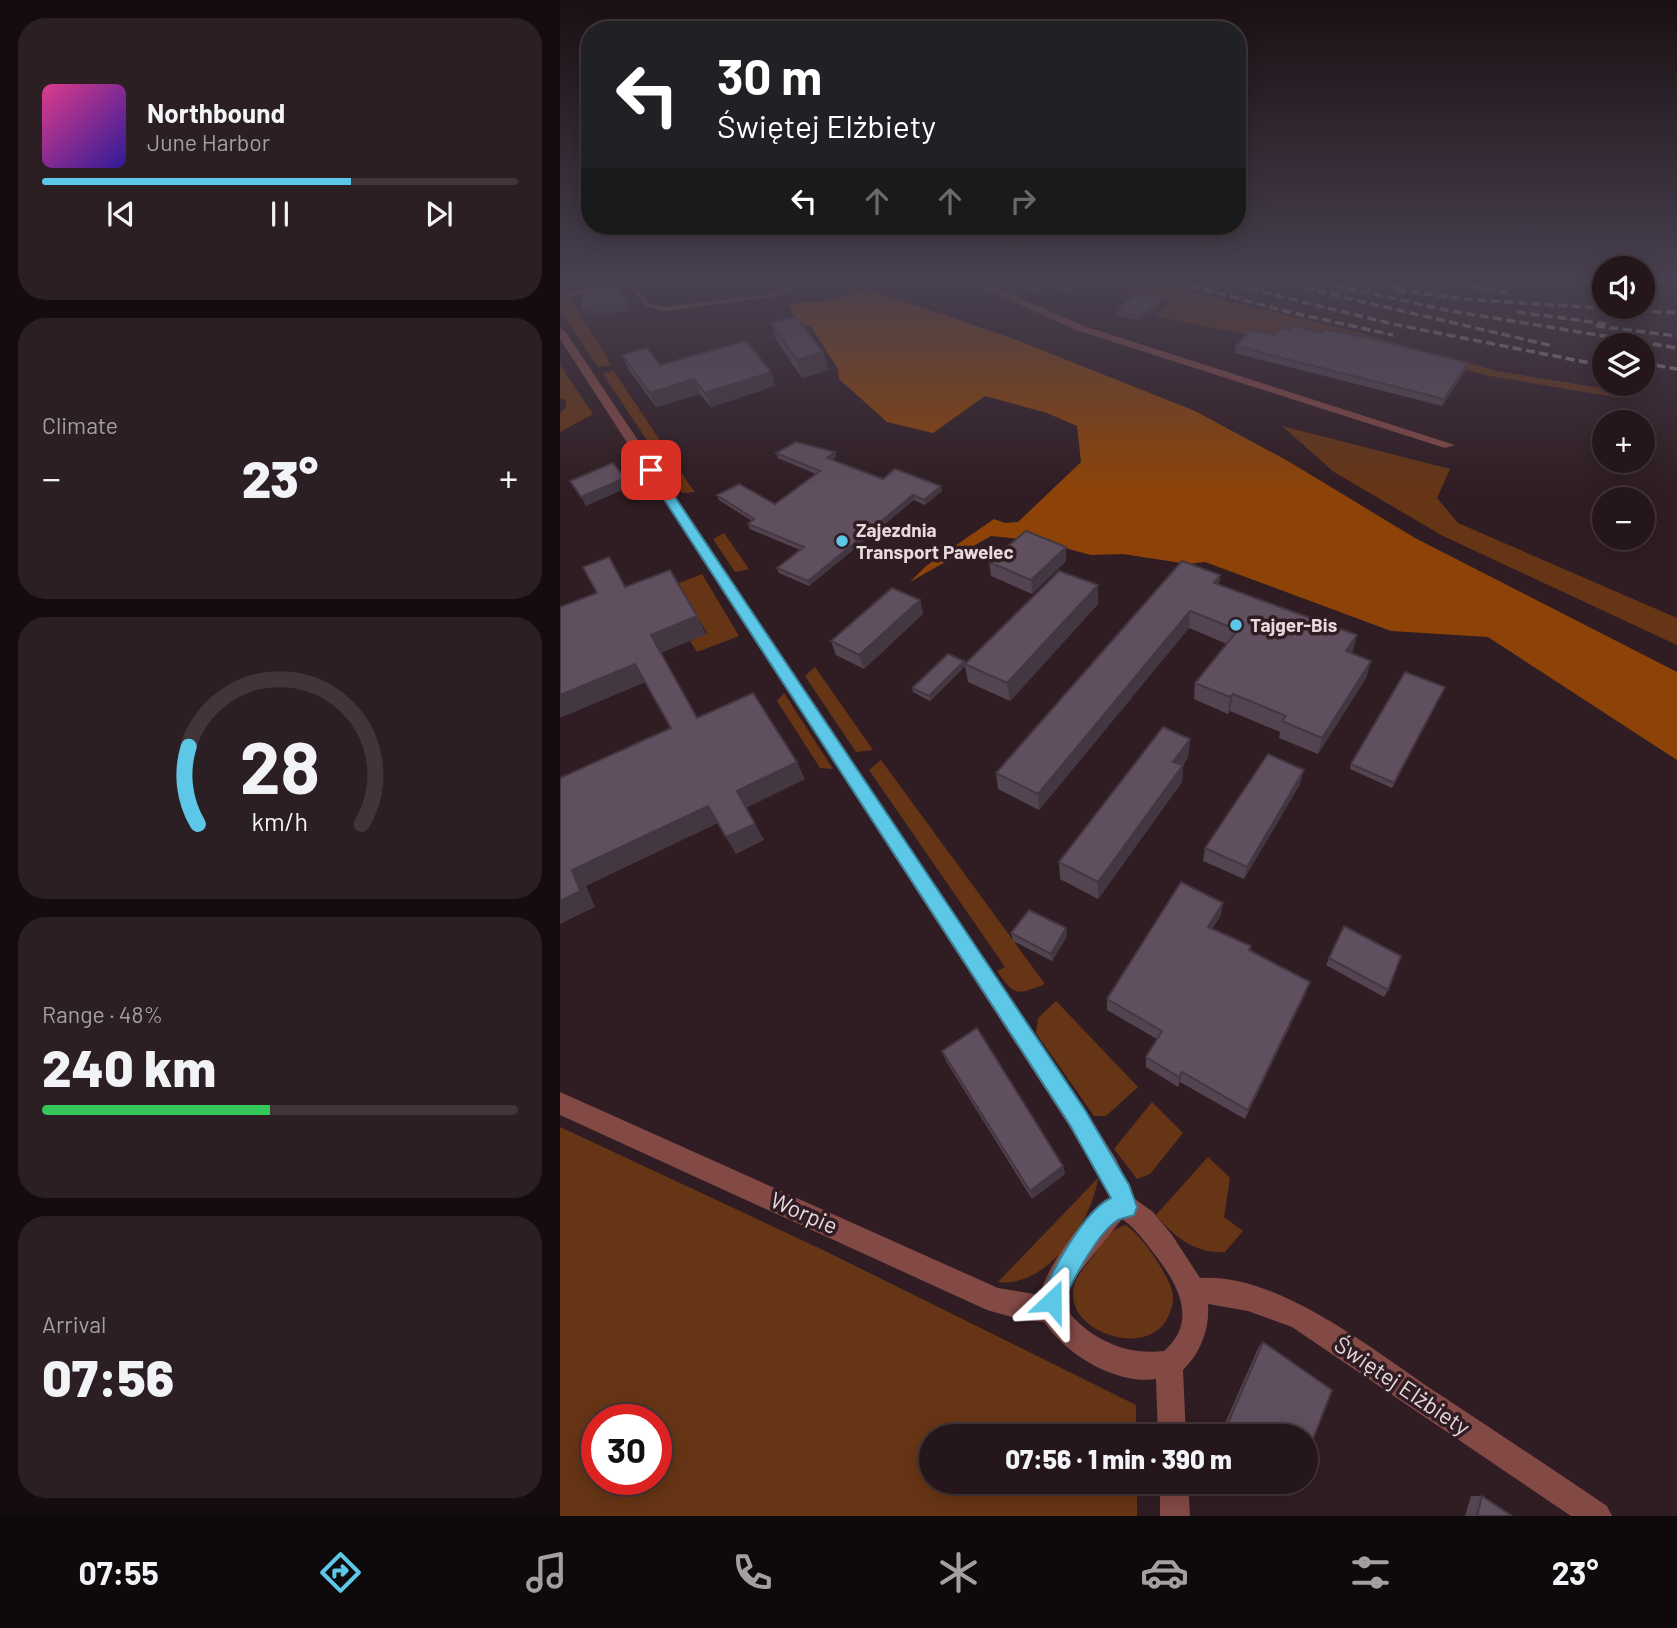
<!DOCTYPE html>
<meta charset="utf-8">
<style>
body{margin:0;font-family:Barlow,sans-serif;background:#2c1f23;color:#f1f3f6;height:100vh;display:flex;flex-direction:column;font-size:26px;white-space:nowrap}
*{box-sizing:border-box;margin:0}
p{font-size:23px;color:#a39fa2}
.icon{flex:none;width:38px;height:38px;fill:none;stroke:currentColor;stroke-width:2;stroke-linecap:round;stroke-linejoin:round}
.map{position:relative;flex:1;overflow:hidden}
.panel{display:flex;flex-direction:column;gap:18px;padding:18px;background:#140c0e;width:560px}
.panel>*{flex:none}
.top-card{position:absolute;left:21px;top:21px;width:665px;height:214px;border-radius:28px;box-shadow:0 4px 18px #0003,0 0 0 2px #413539;background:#202124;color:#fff;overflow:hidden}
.tools{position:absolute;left:1032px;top:256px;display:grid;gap:14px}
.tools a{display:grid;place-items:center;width:63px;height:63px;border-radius:50%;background:#24161a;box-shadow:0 4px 18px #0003,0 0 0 2px #413539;font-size:35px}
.speed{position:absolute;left:21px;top:1404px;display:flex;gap:14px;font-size:35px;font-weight:700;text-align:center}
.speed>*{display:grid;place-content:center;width:91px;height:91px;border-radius:50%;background:#24161a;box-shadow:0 4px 18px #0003,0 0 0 2px #413539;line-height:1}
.speed .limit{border:10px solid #d22;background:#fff;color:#111}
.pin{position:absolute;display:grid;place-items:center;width:60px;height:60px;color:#fff;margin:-30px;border-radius:14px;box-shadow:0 4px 10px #0006}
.me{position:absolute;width:77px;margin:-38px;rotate:23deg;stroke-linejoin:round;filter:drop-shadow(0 0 5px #0008)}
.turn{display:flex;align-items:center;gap:24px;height:147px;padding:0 21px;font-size:32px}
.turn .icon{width:91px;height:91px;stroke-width:2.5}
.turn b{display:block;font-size:49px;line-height:60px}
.lanes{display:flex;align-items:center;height:66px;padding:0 21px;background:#0003;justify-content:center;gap:35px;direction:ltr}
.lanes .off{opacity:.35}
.big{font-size:52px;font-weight:800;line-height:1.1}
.panel .card{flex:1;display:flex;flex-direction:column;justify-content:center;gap:10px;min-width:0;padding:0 24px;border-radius:28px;background:#2c1f23}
.panel .dial{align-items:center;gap:0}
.dial svg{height:182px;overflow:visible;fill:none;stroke:#413539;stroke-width:7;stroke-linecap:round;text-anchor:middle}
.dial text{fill:#f1f3f6;stroke:none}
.song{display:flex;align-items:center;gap:21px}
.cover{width:84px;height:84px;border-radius:10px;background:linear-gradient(135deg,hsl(330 70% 55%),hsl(250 70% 35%))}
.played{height:7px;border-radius:4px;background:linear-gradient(90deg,#5dc7e8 65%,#413539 65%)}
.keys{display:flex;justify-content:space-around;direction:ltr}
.heat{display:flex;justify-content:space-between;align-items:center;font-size:38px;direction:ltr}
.charge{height:10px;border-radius:5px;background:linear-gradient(90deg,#34c759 48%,#413539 0)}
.trip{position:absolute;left:359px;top:1424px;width:399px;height:70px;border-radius:35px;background:#24161a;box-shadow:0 4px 18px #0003,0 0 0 2px #413539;font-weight:800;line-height:70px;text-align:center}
.tab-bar{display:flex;height:112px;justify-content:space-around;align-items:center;background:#0e090a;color:#a39fa2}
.tab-bar .icon{width:49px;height:49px}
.tab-bar .active{color:#5dc7e8}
.tab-bar b{font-size:32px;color:#f1f3f6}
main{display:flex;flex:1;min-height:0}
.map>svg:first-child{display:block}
.green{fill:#663515;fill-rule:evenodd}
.forest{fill:#8d4308}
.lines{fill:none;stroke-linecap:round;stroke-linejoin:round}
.service{fill:#834945;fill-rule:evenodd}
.minor{fill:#834945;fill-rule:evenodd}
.rail{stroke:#958489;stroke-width:3.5;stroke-dasharray:9 4.5;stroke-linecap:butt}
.wall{fill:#534451}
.shaded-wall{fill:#433742}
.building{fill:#604f5e;stroke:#433742;stroke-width:2}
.route{fill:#5dc7e8;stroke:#3c8197;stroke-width:2}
.poi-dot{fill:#5dc7e8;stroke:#301d23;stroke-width:2.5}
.labels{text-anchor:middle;stroke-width:7;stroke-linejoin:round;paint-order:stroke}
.poi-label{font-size:19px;font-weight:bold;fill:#e7d9dd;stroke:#301d23;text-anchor:start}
.near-street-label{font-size:23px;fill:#e7d9dd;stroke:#301d23}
</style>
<main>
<section class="panel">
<div class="card">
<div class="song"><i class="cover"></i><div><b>Northbound</b><p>June Harbor</p></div></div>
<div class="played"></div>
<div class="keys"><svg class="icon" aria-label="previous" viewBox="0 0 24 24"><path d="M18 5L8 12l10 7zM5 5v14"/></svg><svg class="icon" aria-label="pause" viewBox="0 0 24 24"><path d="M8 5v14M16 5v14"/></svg><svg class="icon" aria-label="next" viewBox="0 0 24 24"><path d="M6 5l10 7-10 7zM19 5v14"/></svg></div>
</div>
<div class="card"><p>Climate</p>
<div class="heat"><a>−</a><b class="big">23°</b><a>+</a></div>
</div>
<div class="card dial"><svg viewBox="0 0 100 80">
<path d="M14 69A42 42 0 1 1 86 69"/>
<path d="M14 69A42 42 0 0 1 10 35" stroke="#5dc7e8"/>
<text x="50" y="56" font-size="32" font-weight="700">28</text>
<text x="50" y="72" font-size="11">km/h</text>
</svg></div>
<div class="card"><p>Range · 48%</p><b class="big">240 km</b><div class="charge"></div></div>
<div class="card"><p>Arrival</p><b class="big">07:56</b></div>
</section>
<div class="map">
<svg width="1117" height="1516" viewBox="0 0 1117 1516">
<rect width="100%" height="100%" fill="#301d23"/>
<path class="green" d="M527,279H579L792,331L937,371L1071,393L1055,397L930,376L758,333L724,329L704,338L595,316L610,302Z
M10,296L51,365L38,367L0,310V300Z
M0,365L33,414L0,432V413L6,407V401L0,398Z
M53,370L131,487L135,492L122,493L43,374Z
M722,426L890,469L877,498L898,523L1117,618V645L883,536L774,472Z
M164,533L189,569H190L175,572L153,539Z
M142,574L179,636L137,652L130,641L147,633L120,588L102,590Z
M255,667L313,750L296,752L245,676Z
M224,693L273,769L260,768L217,701Z
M321,760L485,984C457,995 455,997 437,971L445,967L309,770Z
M496,1001L578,1087L546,1116H534L476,1033L478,1018Z
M592,1102L623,1133L590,1174L577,1179L554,1149Z
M0,1127L261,1249L576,1405V1437H371V1482H577V1516H0ZM37,1419H96V1479H37Z
M648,1157L670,1178L664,1217L683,1231L665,1252C636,1254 614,1237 596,1215Z
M538,1178C532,1221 488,1288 438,1282Z
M565,1225C580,1232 611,1278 613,1295C614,1305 609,1317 603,1325C578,1355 509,1331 513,1291C514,1277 527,1265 535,1254C543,1242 550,1229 565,1225Z"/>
<path class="forest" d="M307,289L454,339L635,411L728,461L855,538L1117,672V760L928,637L831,631L645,562L628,564L563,554L531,555L479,541L431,536L350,582L366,566L434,519L445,523L458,522L521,462L517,426L487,413L425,396L373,433L327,422L279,379L278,369L251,327L235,321L230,304L272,300Z"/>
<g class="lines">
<path class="service" d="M65,279H81L72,282L89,304L105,307L219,293L226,287L223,282L210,279L227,280L232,287L220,296L105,311L85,306L68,283L0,299V295L66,281Z"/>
<path class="minor" d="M403,279H416L524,326L895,445L885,448L516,330Z
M0,328L5,331L525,1110L556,1159L575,1199L593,1212L612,1235L640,1278C719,1272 818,1354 882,1396C937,1432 992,1469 1047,1506L1052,1516H1011L732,1327L688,1311L648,1304C650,1328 641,1353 623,1370L626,1437H598L596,1379C555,1385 506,1354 484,1322L462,1320L427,1310L0,1115V1092L438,1288L480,1295C487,1265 524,1216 550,1198L540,1175L509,1126L0,339ZM562,1219C575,1228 583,1239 592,1251C616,1281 640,1320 604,1351C565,1356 527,1338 504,1306L510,1284Z
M600,1482H628L630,1516H600Z"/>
<path class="rail" d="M605,279L729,312L833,335
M650,279L833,324L1045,366
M705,279L993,346
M748,279L885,310L1117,348
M791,279L845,289
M834,279L862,284
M873,279L947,293
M837,290L903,299L1117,313
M957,312L1047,324
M1036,326L1117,336
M1083,363L1117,369"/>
</g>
<path class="wall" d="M428,279H526V280L508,293L485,287L477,293Z
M604,302L580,320L556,315V311Z
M211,323L263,352L268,370L242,378L216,340Z
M728,330L761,333L908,363L906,370L882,406L675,353L676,346Z
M62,355L100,365L211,372L215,386L151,407L140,394L96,407L68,369Z
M275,452L276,457L272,460L323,479L382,491L365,505L354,500L249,586L219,573L217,568L240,550L190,529L188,524L192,521L159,500L157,495L215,504L256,474L218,458L216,453Z
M506,547V561L472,594L431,576L429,562Z
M660,575L659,585L797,635L792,653L811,661L806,678L758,754L719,738L720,732L670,711L668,714L634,699L635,683L667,644L629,628L479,810L438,789L436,773Z
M538,585V604L450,701L408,682L405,666L370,701L353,692L352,688L404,661L405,664Z
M360,600L363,614L304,669L276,655L271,641Z
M885,687L832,788L790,769L791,764Z
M630,739L628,757L623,765L622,782L538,899L500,879L499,862Z
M740,784L684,879L643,861L645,848Z
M661,915L652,929L690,951L746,993L685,1119L620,1082L618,1087L586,1067V1057L597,1039L547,1010V999Z
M451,933L507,936L492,961L453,941Z
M769,958L828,990L824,997L766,965Z
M382,1051L503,1166L505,1174L472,1199L386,1061Z
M703,1342L746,1437H659L699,1346Z
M708,1482H736L731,1496L725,1495Z
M911,1496H922L952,1516H905Z"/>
<path class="shaded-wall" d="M8,279H47L49,282L12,290Z
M522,279H526V280L508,293V289Z
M485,282V287L477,293L476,288Z
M604,297V302L580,320V316Z
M67,302L70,311L25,317L21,308Z
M263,352L268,370L242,378L237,360Z
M908,363L906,370L882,406L884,399Z
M211,372L215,386L151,407L145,393Z
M134,379L140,394L96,407L90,393Z
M275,452L276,457L268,463L267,458Z
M65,478L69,487L26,506L21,497Z
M381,486L382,491L365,505L364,500Z
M353,495L354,500L249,586L248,581Z
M506,547V561L472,594L471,580Z
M660,575L658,592L654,583Z
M538,585V604L450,701L447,683Z
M360,600L363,614L304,669L299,655Z
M630,611L629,628L479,810L478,794Z
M137,616L146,634L101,653L91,635Z
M797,635L792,652L782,668L786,651Z
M404,661L405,666L370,701L369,696Z
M811,661L806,678L758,754L762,738Z
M75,664L86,682L0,718V695Z
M673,694L670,711L668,714L670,697Z
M630,739L628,757L612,779L613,762Z
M237,762L245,779L186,808L177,791Z
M623,765L622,782L538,899V882Z
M744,770L740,784L684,879L687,867Z
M148,806L158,823L26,886L35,907L0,924V901L12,870Z
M195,824L204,840L176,854L166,837Z
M663,903L661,915L646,939L648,927Z
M506,928L507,936L492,961L491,954Z
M750,982L746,993L685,1119L688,1110Z
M622,1072L620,1082L618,1087L619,1077Z
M503,1166L505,1174L472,1199L470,1191Z"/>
<path class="building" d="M443,279H522L508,289L485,282L476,288Z
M50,280L67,302L21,308L25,286Z
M579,290L604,297L580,316L556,311Z
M236,317L263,352L237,360L211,323Z
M733,325L761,333L764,329L804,337L908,363L884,399L676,346L691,330L715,334L720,328L728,330Z
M186,341L211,372L145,393L134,379L90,393L62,355L87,348L100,365Z
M236,442L275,452L267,458L323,479L335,469L381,486L364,500L353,495L248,581L217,568L244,547L188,524L194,519L157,495L179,484L215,504L260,471L216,453Z
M53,463L65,478L21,497L10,481Z
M466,531L506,547L471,580L429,562Z
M49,557L65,587L110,570L137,616L91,635L137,718L193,693L237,762L177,791L195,824L166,837L148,806L12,870L20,891L0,901V778L111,728L75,664L0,695V607L37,593L23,567Z
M622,561L660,575L654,583L797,635L786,651L811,661L762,738L722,721L726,716L673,694L670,697L635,683L678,630L630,611L478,794L436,773Z
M499,571L538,585L447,683L405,664Z
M332,588L360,600L299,655L271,641Z
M388,654L404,661L369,696L352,688Z
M845,672L885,687L834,783L791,764Z
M603,727L630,739L613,762L623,765L538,882L499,862Z
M708,754L744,770L687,867L645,848Z
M621,882L663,903L648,927L691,946L689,950L750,982L688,1110L622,1072L619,1077L586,1057L602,1031L547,999Z
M469,910L506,928L491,954L451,933Z
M784,926L841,956L828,990L769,958Z
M417,1028L503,1166L470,1191L382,1051Z
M703,1342L772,1390L746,1457V1437H662Z
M712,1482H736L731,1496Z
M922,1496L952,1516H917Z"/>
<linearGradient id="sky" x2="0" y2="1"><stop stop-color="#1a1013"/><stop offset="0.57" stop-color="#484050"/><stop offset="1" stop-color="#484050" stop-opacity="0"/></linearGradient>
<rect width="1117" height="491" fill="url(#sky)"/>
<path class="route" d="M91,466L97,470L525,1110L569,1185L577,1207L574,1215C569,1217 562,1218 558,1220C537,1232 509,1287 500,1309L492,1313L483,1309L480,1301C490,1274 524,1210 551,1198L510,1125L85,470Z"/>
<g class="poi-dot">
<circle cx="282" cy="541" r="7"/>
<circle cx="676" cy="625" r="7"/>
</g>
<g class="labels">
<g class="poi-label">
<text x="296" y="537">Zajezdnia<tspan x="296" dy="22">Transport Pawelec</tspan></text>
<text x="690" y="632">Tajger-Bis</text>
</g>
<g class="near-street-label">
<text transform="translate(244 1213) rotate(24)" y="8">Worpie</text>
<text transform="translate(842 1386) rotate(34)" y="8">Świętej Elżbiety</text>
</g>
</g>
</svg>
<div class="tools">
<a><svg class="icon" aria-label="sound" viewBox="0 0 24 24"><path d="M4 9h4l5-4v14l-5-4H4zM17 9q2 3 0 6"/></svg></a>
<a><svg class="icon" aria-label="layers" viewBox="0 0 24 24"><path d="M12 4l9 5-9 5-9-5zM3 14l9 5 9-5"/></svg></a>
<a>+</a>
<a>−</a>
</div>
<div class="speed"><div class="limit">30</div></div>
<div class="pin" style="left:91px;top:470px;background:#d93025"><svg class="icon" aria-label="arrive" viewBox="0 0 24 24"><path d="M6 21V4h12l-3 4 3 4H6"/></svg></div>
<svg class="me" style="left:492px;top:1301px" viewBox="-20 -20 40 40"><path d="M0-17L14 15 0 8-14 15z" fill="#5dc7e8" stroke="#fff" stroke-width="4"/></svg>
<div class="trip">07:56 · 1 min · 390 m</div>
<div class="top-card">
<div class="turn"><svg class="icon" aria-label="left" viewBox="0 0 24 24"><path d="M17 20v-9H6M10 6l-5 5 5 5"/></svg><div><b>30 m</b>Świętej Elżbiety</div></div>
<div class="lanes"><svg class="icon" aria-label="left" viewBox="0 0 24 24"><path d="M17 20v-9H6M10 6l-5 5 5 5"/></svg><svg class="icon off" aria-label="ahead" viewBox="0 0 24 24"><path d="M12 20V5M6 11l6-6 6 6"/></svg><svg class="icon off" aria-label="ahead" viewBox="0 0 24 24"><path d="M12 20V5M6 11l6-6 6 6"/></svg><svg class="icon off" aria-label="right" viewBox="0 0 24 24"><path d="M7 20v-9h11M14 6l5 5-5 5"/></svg></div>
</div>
</div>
</main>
<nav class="tab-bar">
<b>07:55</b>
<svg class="icon active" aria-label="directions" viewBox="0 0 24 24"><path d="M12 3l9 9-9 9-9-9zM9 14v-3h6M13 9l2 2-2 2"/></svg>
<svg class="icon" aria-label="music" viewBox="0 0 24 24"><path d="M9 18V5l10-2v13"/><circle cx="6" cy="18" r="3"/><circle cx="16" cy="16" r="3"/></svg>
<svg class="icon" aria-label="phone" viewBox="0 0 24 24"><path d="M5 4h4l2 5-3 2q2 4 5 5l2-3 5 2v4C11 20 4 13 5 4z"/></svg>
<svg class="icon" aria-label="climate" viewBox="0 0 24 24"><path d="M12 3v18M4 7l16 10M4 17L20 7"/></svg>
<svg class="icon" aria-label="car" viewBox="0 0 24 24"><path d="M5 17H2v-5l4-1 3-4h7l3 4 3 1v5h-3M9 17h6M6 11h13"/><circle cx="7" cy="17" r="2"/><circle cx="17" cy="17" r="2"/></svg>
<svg class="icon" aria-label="filters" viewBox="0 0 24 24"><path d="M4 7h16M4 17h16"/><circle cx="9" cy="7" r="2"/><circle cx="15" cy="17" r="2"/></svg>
<b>23°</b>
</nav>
